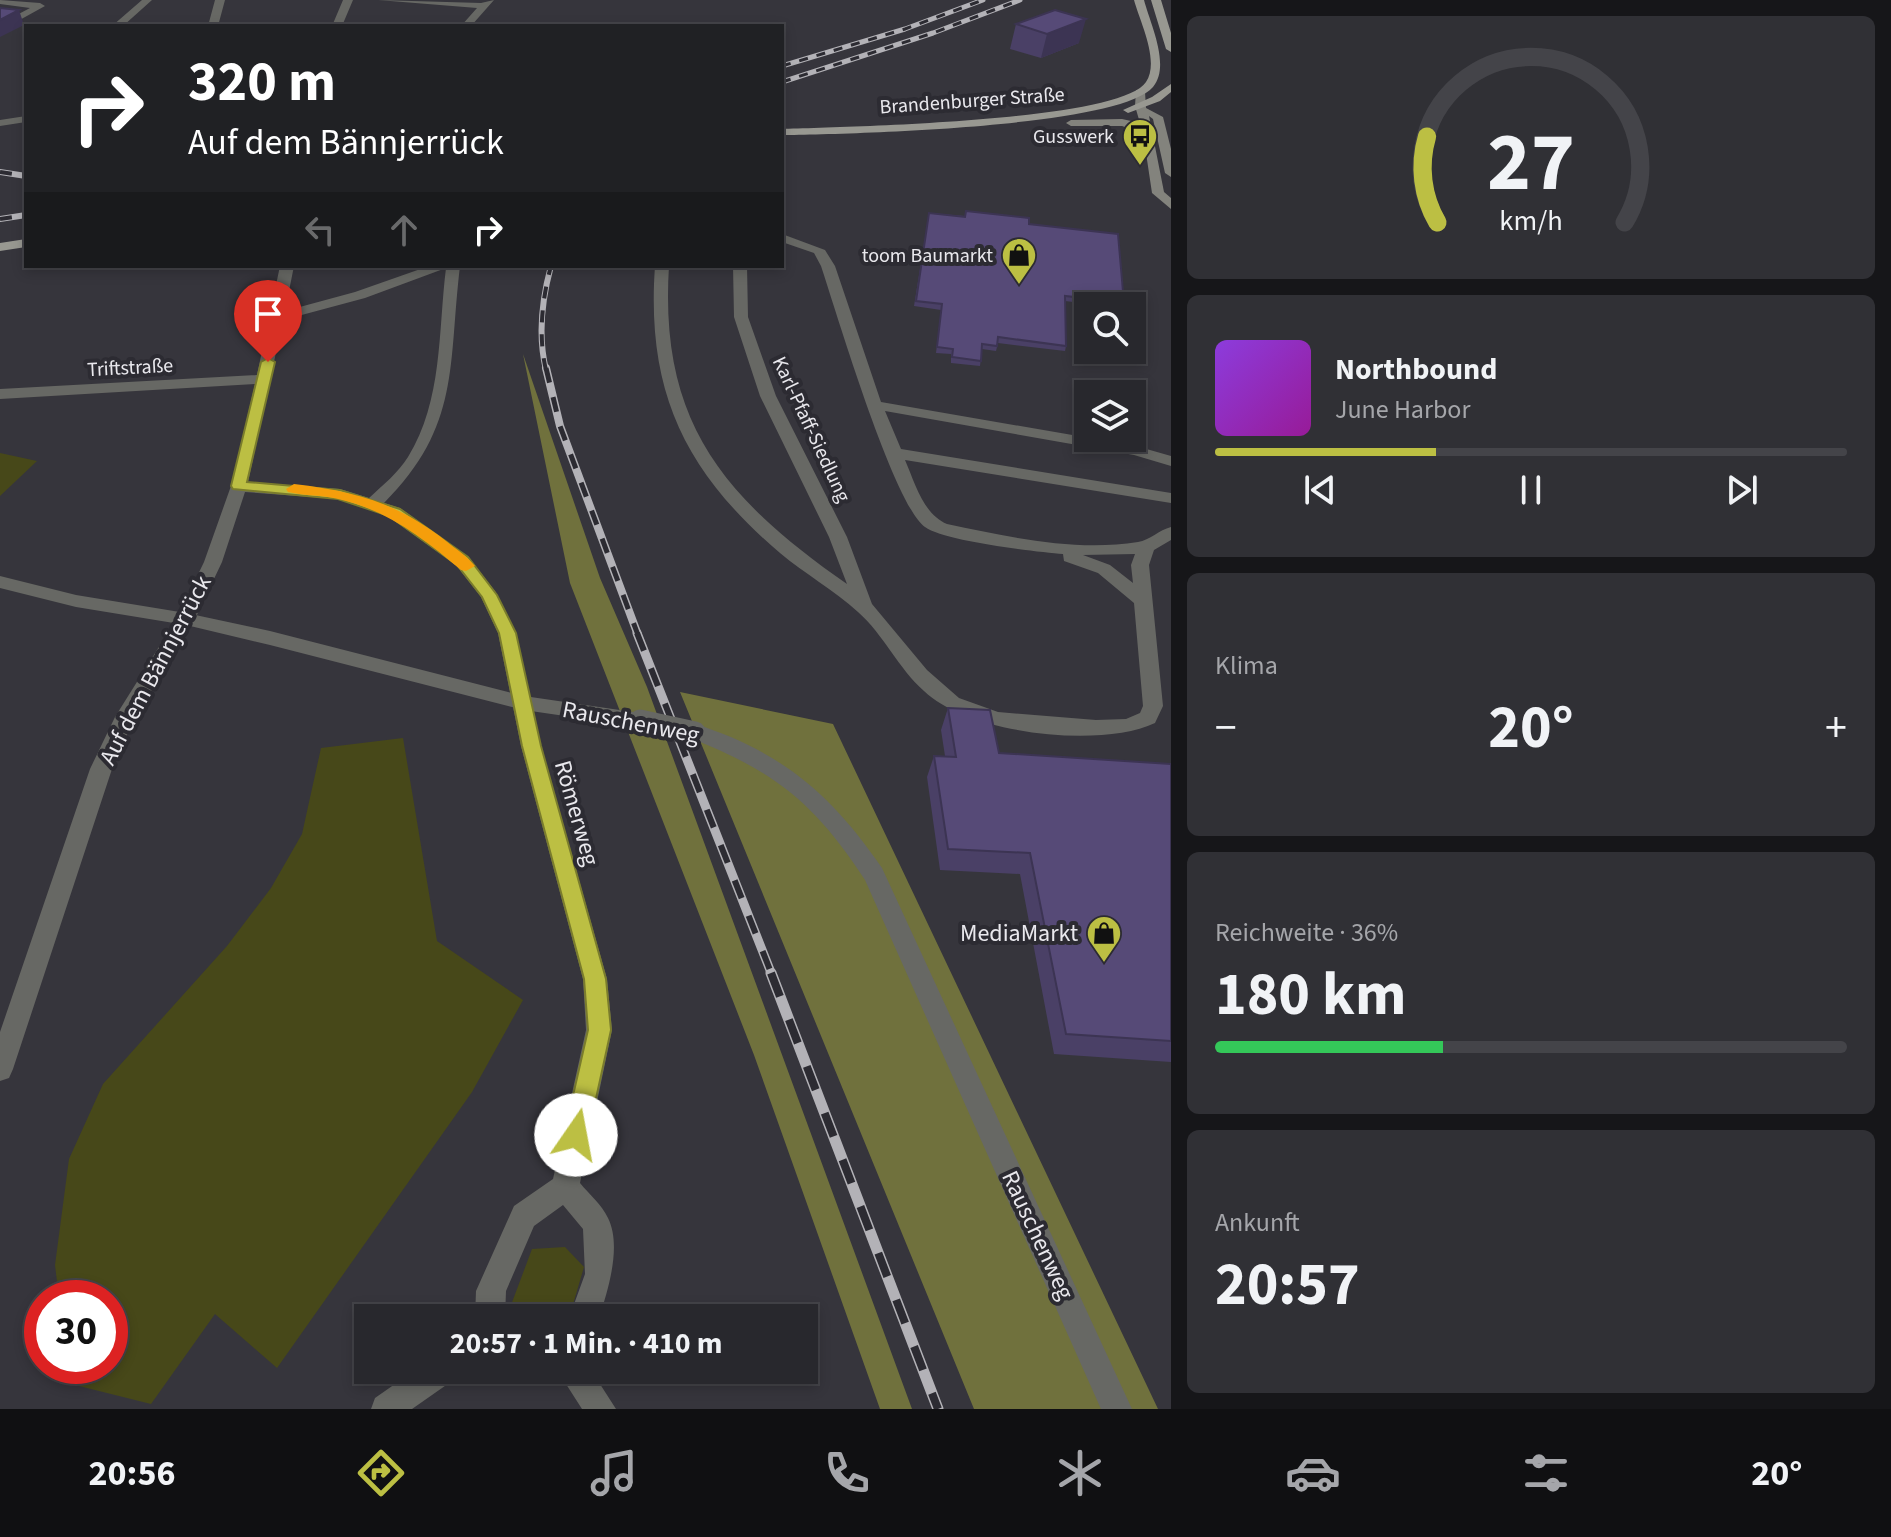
<!DOCTYPE html>
<html lang="de">
<meta charset="utf-8">
<style>
body{margin:0;font-family:"Source Sans 3",sans-serif;background:#303035;color:#f1f3f6;height:100vh;display:flex;flex-direction:column;font-size:30px;white-space:nowrap}
*{box-sizing:border-box;margin:0}
p{font-size:26px;color:#a5a6aa}
.icon{flex:none;width:44px;height:44px;fill:none;stroke:currentColor;stroke-width:2;stroke-linecap:round;stroke-linejoin:round}
.map{position:relative;flex:1;overflow:hidden}
.details{display:flex;flex-direction:column;gap:16px;padding:16px;background:#161619;width:720px}
.details>*{flex:none}
.top-card{position:absolute;left:24px;top:24px;width:760px;height:244px;border-radius:0px;box-shadow:0 4px 12px #0003,0 0 0 2px #444449;background:#202124;color:#fff;overflow:hidden}
.controls{position:absolute;left:1074px;top:292px;display:grid;gap:16px}
.controls a{display:grid;place-items:center;width:72px;height:72px;border-radius:0px;background:#28282d;box-shadow:0 4px 12px #0003,0 0 0 2px #444449;font-size:40px}
.speed{position:absolute;left:24px;top:1280px;display:flex;gap:16px;font-size:40px;font-weight:700;text-align:center}
.speed>*{display:grid;place-content:center;width:104px;height:104px;border-radius:50%;background:#28282d;box-shadow:0 4px 12px #0003,0 0 0 2px #444449;line-height:1}
.speed .limit{border:12px solid #d22;background:#fff;color:#111}
.pin{position:absolute;display:grid;place-items:center;width:68px;height:68px;color:#fff;margin:-82px -34px;border-radius:50% 50% 50% 0;rotate:-45deg;box-shadow:0 0 8px #0007}
.pin .icon{rotate:45deg}
.me{position:absolute;width:88px;margin:-44px;rotate:12deg;stroke-linejoin:round;filter:drop-shadow(0 0 6px #0008)}
.turn{display:flex;align-items:center;gap:28px;height:168px;padding:0 32px;font-size:36px}
.turn .icon{width:104px;height:104px;stroke-width:2.5}
.turn b{display:block;font-size:56px;line-height:68px}
.lanes{display:flex;align-items:center;height:76px;padding:0 32px;background:#0003;justify-content:center;gap:40px;direction:ltr}
.lanes .off{opacity:.35}
.big{font-size:60px;font-weight:700;line-height:1.1}
.details .card{flex:1;display:flex;flex-direction:column;justify-content:center;gap:12px;min-width:0;padding:0 28px;border-radius:12px;background:#303035}
.details .dial{align-items:center;gap:0}
.dial svg{height:208px;overflow:visible;fill:none;stroke:#444449;stroke-width:7;stroke-linecap:round;text-anchor:middle}
.dial text{fill:#f1f3f6;stroke:none}
.song{display:flex;align-items:center;gap:24px}
.cover{width:96px;height:96px;border-radius:12px;background:linear-gradient(135deg,hsl(270 70% 55%),hsl(300 70% 35%))}
.played{height:8px;border-radius:4px;background:linear-gradient(90deg,#bcbf43 35%,#444449 35%)}
.keys{display:flex;justify-content:space-around;direction:ltr}
.heat{display:flex;justify-content:space-between;align-items:center;font-size:44px;direction:ltr}
.charge{height:12px;border-radius:6px;background:linear-gradient(90deg,#34c759 36%,#444449 0)}
.trip{position:absolute;left:354px;top:1304px;width:464px;height:80px;border-radius:0px;background:#28282d;box-shadow:0 4px 12px #0003,0 0 0 2px #444449;font-weight:700;line-height:80px;text-align:center}
.dock{display:flex;height:128px;justify-content:space-around;align-items:center;background:#101012;color:#a5a6aa}
.dock .icon{width:56px;height:56px}
.dock .active{color:#bcbf43}
.dock b{font-size:36px;color:#f1f3f6}
main{display:flex;flex:1;min-height:0}
.map>svg:first-child{display:block}
.green{fill:#474819}
.forest{fill:#70713d}
.lines{fill:none;stroke-linecap:round;stroke-linejoin:round}
.minor{fill:#676864;fill-rule:evenodd}
.tertiary{fill:#676864;fill-rule:evenodd}
.secondary{fill:#83837d;fill-rule:evenodd}
.primary{fill:#989891;fill-rule:evenodd}
.rail-far4-casing{stroke:#b3b2b7;stroke-width:5}
.rail-far3-casing{stroke:#b3b2b7;stroke-width:6}
.rail-far2-casing{stroke:#b3b2b7;stroke-width:8}
.rail-far1-casing{stroke:#b3b2b7;stroke-width:9}
.rail-casing{stroke:#b3b2b7;stroke-width:11}
.rail-far4{stroke:#2c2b32;stroke-width:3;stroke-dasharray:9;stroke-linecap:butt}
.rail-far3{stroke:#2c2b32;stroke-width:4;stroke-dasharray:12;stroke-linecap:butt}
.rail-far2{stroke:#2c2b32;stroke-width:5;stroke-dasharray:15;stroke-linecap:butt}
.rail-far1{stroke:#2c2b32;stroke-width:6;stroke-dasharray:19;stroke-linecap:butt}
.rail{stroke:#2c2b32;stroke-width:8;stroke-dasharray:25;stroke-linecap:butt}
.tertiary-bridge{stroke:#676864;stroke-width:21}
.wall{fill:#4a4066}
.shaded-wall{fill:#3c3453}
.building{fill:#564a77;stroke:#3c3453;stroke-width:2}
.route{fill:#bcbf43;stroke:#7a7c2c;stroke-width:2}
.slow{fill:#f59e0b}
.labels{text-anchor:middle;stroke-width:8;stroke-linejoin:round;paint-order:stroke}
.far-street-label{font-size:20px;fill:#e9e8ed;stroke:#2c2b32}
.far-poi-label{font-size:20px;fill:#e9e8ed;stroke:#2c2b32;text-anchor:end}
.street-label{font-size:24px;fill:#e9e8ed;stroke:#2c2b32}
.poi-label{font-size:24px;fill:#e9e8ed;stroke:#2c2b32;text-anchor:end}
</style>
<main>
<div class="map">
<svg width="1171" height="1409" viewBox="0 0 1171 1409">
<rect width="100%" height="100%" fill="#36353c"/>
<path class="green" d="M0,453L37,461L0,496Z
M403,738L437,941L523,1000L472,1092L277,1368L215,1314L151,1404L79,1386L71,1366H110V1298H59L55,1265L69,1159L103,1084L227,946L271,888L302,834L321,748Z
M565,1247L584,1267L569,1318H526L511,1305L532,1249Z"/>
<path class="forest" d="M523,354L600,578L647,687L912,1409H880L754,1055L570,583Z
M680,692L833,724L1158,1409H974Z"/>
<g class="lines">
<path class="minor" d="M0,0L40,3L45,6L16,22L13,17L30,8L0,4Z
M142,0H152L123,26H112Z
M215,0H225L218,26H208Z
M343,0H353L342,26H332Z
M378,0L481,3L494,0L471,26H461L477,8Z
M26,116V122L0,126V120Z
M782,234L825,250L835,266L881,402L1136,446L1171,456V466L1134,455L885,411L901,449L1171,493V503L905,460C915,483 923,514 947,524C1009,537 1075,552 1138,542C1150,540 1159,530 1171,527V540L1154,550L1149,565L1163,706L1155,723C1100,749 969,734 924,691C898,668 884,635 858,612C834,590 805,574 780,553C685,472 646,392 655,266H669C659,423 724,498 847,584L829,537L760,396L734,317L733,266H747L748,317L776,396L847,537L872,604L927,670L959,698L998,712L1096,720L1126,719L1140,713L1143,706L1134,603L1098,573L1064,561L1063,554C1036,552 944,541 925,527C894,506 836,311 821,266L814,253L782,242ZM1135,554L1131,565L1133,583L1110,565L1083,555Z
M280,266H294L285,311L355,292L429,266H460C448,365 461,426 384,503L400,508L468,557L495,591L516,633L541,746L607,979L612,1030L580,1183C589,1194 602,1205 608,1218C622,1246 608,1290 599,1318H569L585,1274L583,1229L563,1205L534,1226L506,1291L505,1318H475L476,1291L514,1206L553,1179L586,1030L583,979L521,746L498,633L481,597L456,565L388,516L338,499L245,492L222,562L195,619L134,719L112,769L13,1069L9,1078L0,1081V1032L90,769L115,717L177,618L204,562L231,486L255,384L0,399V389L257,375ZM446,268C438,332 443,400 408,457C398,473 383,485 369,498L340,489L248,482L283,320L365,298Z
M415,1370H456L452,1381L412,1409H371L375,1398Z
M557,1370H591L616,1409H582Z"/>
<path class="tertiary" d="M0,576L76,595L186,613L270,631L524,696L640,713L647,715L650,720L647,725L640,727L524,710L270,645L186,625L76,607L0,588Z
M695,724C781,751 832,795 882,868L1132,1409H1101L865,880C814,802 774,771 688,737L685,732L688,727Z"/>
<path class="secondary" d="M1136,90L1145,92L1146,108L1163,117L1171,149V177L1165,173L1153,119L1149,116L1164,192L1171,198V209L1152,193L1143,133L1122,126H1071L1066,123L1071,120L1122,119L1140,123L1135,106Z"/>
<path class="primary" d="M1134,0H1144C1150,23 1171,66 1153,87C1117,128 846,134 782,135V129C839,127 1120,122 1146,82C1160,61 1140,22 1134,0Z
M1151,0H1161L1171,33V52L1166,49Z
M1171,84V92L1160,101L1128,113L1123,110L1152,97Z
M26,239V247L0,251V243Z"/>
<g class="rail-far4-casing">
<path id="rail-far4" d="M782,66L905,29L983,0
M782,82L933,33L1020,0"/>
</g>
<g class="rail-far3-casing">
<path id="rail-far3" d="M0,172L26,176
M0,219L26,215
M546,370C538,337 542,299 551,266"/>
</g>
<g class="rail-far2-casing">
<path id="rail-far2" d="M546,368L560,426L638,635"/>
</g>
<g class="rail-far1-casing">
<path id="rail-far1" d="M637,633L772,975"/>
</g>
<g class="rail-casing">
<path id="rail" d="M771,973L938,1409"/>
</g>
<use href="#rail-far4" class="rail-far4"/>
<use href="#rail-far3" class="rail-far3"/>
<use href="#rail-far2" class="rail-far2"/>
<use href="#rail-far1" class="rail-far1"/>
<use href="#rail" class="rail"/>
<path class="tertiary-bridge" d="M640,720L695,732"/>
</g>
<path class="wall" d="M1016,24L1079,43L1041,58L1010,49Z
M929,213L965,216L1029,224L1124,303L1123,306H1106L1065,301L1066,346L1065,351L998,343L996,351L982,349L980,366L951,363V354L936,353L941,310L914,306Z
M948,708L999,753L1171,764V1062L1054,1054L1020,874L940,870L927,777L934,756H945L941,730Z"/>
<path class="shaded-wall" d="M19,10L24,25L0,37V20Z
M1086,19L1079,43L1041,58L1047,34Z"/>
<path class="building" d="M0,8L19,10L0,20Z
M1055,10L1086,19L1047,34L1016,24Z
M966,211L1029,218V224L1118,234L1124,303L1065,296L1066,346L998,337L997,346L982,344L981,361L952,357L953,349L937,347L942,304L916,301L929,213L965,217Z
M948,708L990,710L999,753L1171,764V1041L1066,1034L1030,853L948,849L934,756L956,757Z"/>
<path class="route" d="M268,358L275,362L247,482L340,490L400,509L468,557L497,595L516,633L541,746L606,979L611,1030L588,1135L585,1143L576,1146L568,1143L564,1135L588,1030L584,979L522,746L499,633L482,597L457,565L389,516L338,499L233,489L231,486L261,362Z"/>
<path class="slow" d="M294,484C354,491 398,503 446,541C456,549 467,556 475,566L466,571L461,570C423,538 387,510 338,499C322,495 305,496 288,492L286,489Z"/>
<defs>
<g id="bus-pin" transform="scale(1.8)"><path d="M0 17L-7.5 6A9.5 9.5 0 1 1 7.5 6Z" fill="#bcbf43" stroke="#2c2b32"/><path d="M-5-6H5V4H4V6H2V4H-2V6H-4V4H-5ZM-3.5-4V0h7V-4ZM-3.5 1.2v1.5H-2V1.2ZM2 1.2v1.5H3.5V1.2Z" fill="#111"/></g>
<g id="shop-pin" transform="scale(1.8)"><path d="M0 17L-7.5 6A9.5 9.5 0 1 1 7.5 6Z" fill="#bcbf43" stroke="#2c2b32"/><path d="M-5-2.5h2.3a2.7 3.5 0 0 1 5.4 0H5L5.5 6h-11ZM-1.5-2.5h3a1.5 2.3 0 0 0-3 0Z" fill="#111"/></g>
</defs>
<g fill-rule="evenodd">
<use href="#bus-pin" x="1140" y="136"/>
<use href="#shop-pin" x="1019" y="255"/>
<use href="#shop-pin" x="1104" y="933"/>
</g>
<g class="labels">
<g class="far-street-label">
<text transform="translate(972 100) rotate(-4)" y="7">Brandenburger Straße</text>
<text transform="translate(130 367) rotate(-3)" y="7">Triftstraße</text>
<text transform="translate(812 429) rotate(65)" y="7">Karl-Pfaff-Siedlung</text>
</g>
<g class="far-poi-label">
<text x="1114" y="143">Gusswerk</text>
<text x="993" y="262">toom Baumarkt</text>
</g>
<g class="street-label">
<text transform="translate(155 670) rotate(-62)" y="8">Auf dem Bännjerrück</text>
<text transform="translate(631 722) rotate(11)" y="8">Rauschenweg</text>
<text transform="translate(577 813) rotate(74)" y="8">Römerweg</text>
<text transform="translate(1038 1235) rotate(65)" y="8">Rauschenweg</text>
</g>
<g class="poi-label">
<text x="1078" y="941">MediaMarkt</text>
</g>
</g>
</svg>
<div class="controls">
<a><svg class="icon" aria-label="search" viewBox="0 0 24 24"><circle cx="10" cy="10" r="6"/><path d="M15 15l6 6"/></svg></a>
<a><svg class="icon" aria-label="layers" viewBox="0 0 24 24"><path d="M12 4l9 5-9 5-9-5zM3 14l9 5 9-5"/></svg></a>
</div>
<div class="speed"><div class="limit">30</div></div>
<div class="pin" style="left:268px;top:362px;background:#d93025"><svg class="icon" aria-label="arrive" viewBox="0 0 24 24"><path d="M6 21V4h12l-3 4 3 4H6"/></svg></div>
<svg class="me" style="left:576px;top:1135px" viewBox="-20 -20 40 40"><circle r="19" fill="#fff"/><path d="M0-13L10 11 0 6-10 11z" fill="#bcbf43"/></svg>
<div class="trip">20:57 · 1 Min. · 410 m</div>
<div class="top-card">
<div class="turn"><svg class="icon" aria-label="right" viewBox="0 0 24 24"><path d="M7 20v-9h11M14 6l5 5-5 5"/></svg><div><b>320 m</b>Auf dem Bännjerrück</div></div>
<div class="lanes"><svg class="icon off" aria-label="left" viewBox="0 0 24 24"><path d="M17 20v-9H6M10 6l-5 5 5 5"/></svg><svg class="icon off" aria-label="ahead" viewBox="0 0 24 24"><path d="M12 20V5M6 11l6-6 6 6"/></svg><svg class="icon" aria-label="right" viewBox="0 0 24 24"><path d="M7 20v-9h11M14 6l5 5-5 5"/></svg></div>
</div>
</div>
<section class="details">
<div class="card dial"><svg viewBox="0 0 100 80">
<path d="M14 69A42 42 0 1 1 86 69"/>
<path d="M14 69A42 42 0 0 1 10 36" stroke="#bcbf43"/>
<text x="50" y="56" font-size="32" font-weight="700">27</text>
<text x="50" y="72" font-size="11">km/h</text>
</svg></div>
<div class="card">
<div class="song"><i class="cover"></i><div><b>Northbound</b><p>June Harbor</p></div></div>
<div class="played"></div>
<div class="keys"><svg class="icon" aria-label="previous" viewBox="0 0 24 24"><path d="M18 5L8 12l10 7zM5 5v14"/></svg><svg class="icon" aria-label="pause" viewBox="0 0 24 24"><path d="M8 5v14M16 5v14"/></svg><svg class="icon" aria-label="next" viewBox="0 0 24 24"><path d="M6 5l10 7-10 7zM19 5v14"/></svg></div>
</div>
<div class="card"><p>Klima</p>
<div class="heat"><a>−</a><b class="big">20°</b><a>+</a></div>
</div>
<div class="card"><p>Reichweite · 36%</p><b class="big">180 km</b><div class="charge"></div></div>
<div class="card"><p>Ankunft</p><b class="big">20:57</b></div>
</section>
</main>
<nav class="dock">
<b>20:56</b>
<svg class="icon active" aria-label="directions" viewBox="0 0 24 24"><path d="M12 3l9 9-9 9-9-9zM9 14v-3h6M13 9l2 2-2 2"/></svg>
<svg class="icon" aria-label="music" viewBox="0 0 24 24"><path d="M9 18V5l10-2v13"/><circle cx="6" cy="18" r="3"/><circle cx="16" cy="16" r="3"/></svg>
<svg class="icon" aria-label="phone" viewBox="0 0 24 24"><path d="M5 4h4l2 5-3 2q2 4 5 5l2-3 5 2v4C11 20 4 13 5 4z"/></svg>
<svg class="icon" aria-label="climate" viewBox="0 0 24 24"><path d="M12 3v18M4 7l16 10M4 17L20 7"/></svg>
<svg class="icon" aria-label="car" viewBox="0 0 24 24"><path d="M5 17H2v-5l4-1 3-4h7l3 4 3 1v5h-3M9 17h6M6 11h13"/><circle cx="7" cy="17" r="2"/><circle cx="17" cy="17" r="2"/></svg>
<svg class="icon" aria-label="filters" viewBox="0 0 24 24"><path d="M4 7h16M4 17h16"/><circle cx="9" cy="7" r="2"/><circle cx="15" cy="17" r="2"/></svg>
<b>20°</b>
</nav>
